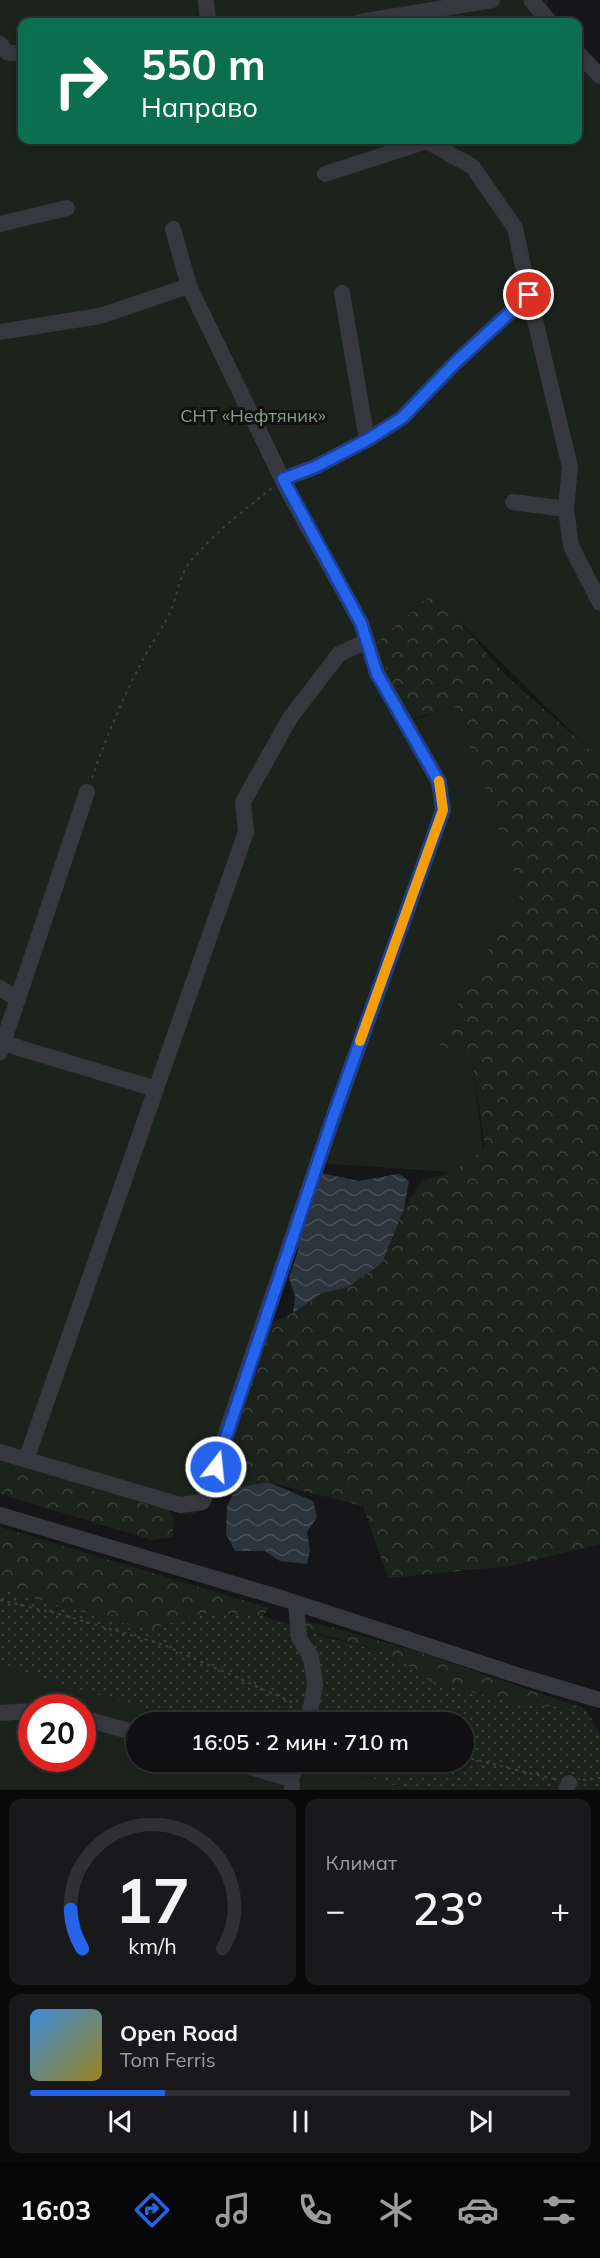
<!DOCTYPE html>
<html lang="ru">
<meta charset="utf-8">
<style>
body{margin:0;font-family:Mulish,sans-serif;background:#19191b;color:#f1f3f6;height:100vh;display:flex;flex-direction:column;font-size:22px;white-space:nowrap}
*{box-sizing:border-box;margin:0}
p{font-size:20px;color:#9c9d9f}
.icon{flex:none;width:33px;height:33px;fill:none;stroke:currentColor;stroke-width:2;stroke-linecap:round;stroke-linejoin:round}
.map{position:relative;height:1790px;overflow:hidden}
.sheet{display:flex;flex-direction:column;gap:9px;padding:9px;background:#09090a;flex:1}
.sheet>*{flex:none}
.top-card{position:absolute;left:18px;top:18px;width:564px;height:126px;border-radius:12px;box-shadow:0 3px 9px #0003,0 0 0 2px #303032;background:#0b6e4f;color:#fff;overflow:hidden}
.speed{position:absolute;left:18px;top:1694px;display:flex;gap:12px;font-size:30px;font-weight:700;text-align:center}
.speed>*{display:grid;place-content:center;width:78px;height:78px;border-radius:50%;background:#101012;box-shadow:0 3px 9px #0003,0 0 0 2px #303032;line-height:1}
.speed .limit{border:9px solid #d22;background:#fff;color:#111}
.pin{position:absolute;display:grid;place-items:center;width:51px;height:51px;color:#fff;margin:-26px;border:3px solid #fff;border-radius:50%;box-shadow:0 2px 6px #0007}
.me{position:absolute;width:66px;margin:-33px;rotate:16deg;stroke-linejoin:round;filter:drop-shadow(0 0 4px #0008)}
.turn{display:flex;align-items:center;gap:21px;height:126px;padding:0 24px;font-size:27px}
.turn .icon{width:78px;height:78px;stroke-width:2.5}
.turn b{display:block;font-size:42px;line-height:51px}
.big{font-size:45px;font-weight:600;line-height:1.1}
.sheet .tile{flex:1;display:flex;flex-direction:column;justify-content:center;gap:9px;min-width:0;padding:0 21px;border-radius:12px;background:#19191b}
.sheet .dial{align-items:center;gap:0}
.dial svg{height:156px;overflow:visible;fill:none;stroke:#303032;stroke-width:7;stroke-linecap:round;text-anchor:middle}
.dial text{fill:#f1f3f6;stroke:none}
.song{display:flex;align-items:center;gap:18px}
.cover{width:72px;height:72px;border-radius:9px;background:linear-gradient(135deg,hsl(210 70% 55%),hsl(50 70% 35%))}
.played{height:6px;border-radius:3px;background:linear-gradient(90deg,#2563eb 25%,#303032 25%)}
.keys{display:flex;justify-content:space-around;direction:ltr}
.heat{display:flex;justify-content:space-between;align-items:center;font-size:33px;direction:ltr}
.sheet .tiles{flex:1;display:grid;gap:9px;grid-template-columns:1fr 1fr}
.tile:last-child{grid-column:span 2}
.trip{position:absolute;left:126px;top:1712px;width:348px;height:60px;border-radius:30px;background:#101012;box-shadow:0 3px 9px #0003,0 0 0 2px #303032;font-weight:600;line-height:60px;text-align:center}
.dock{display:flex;height:96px;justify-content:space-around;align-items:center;background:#060607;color:#9c9d9f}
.dock .icon{width:42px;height:42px}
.dock .current{color:#2563eb}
.dock b{font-size:27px;color:#f1f3f6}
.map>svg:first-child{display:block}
.grass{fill:url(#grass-dots)}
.forest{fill:url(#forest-crowns)}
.garden{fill:#1c231d;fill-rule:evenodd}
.water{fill:url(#water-waves)}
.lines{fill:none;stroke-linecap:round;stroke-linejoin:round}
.path{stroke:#3d3f44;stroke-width:2;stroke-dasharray:3 4.5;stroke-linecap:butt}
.minor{stroke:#37383d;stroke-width:16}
.route-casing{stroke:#184099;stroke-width:15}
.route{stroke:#2563eb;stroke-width:10}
.slow{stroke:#f59e0b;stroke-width:10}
.labels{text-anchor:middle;stroke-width:6;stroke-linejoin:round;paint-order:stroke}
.park-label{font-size:18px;fill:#7fa381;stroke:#111113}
</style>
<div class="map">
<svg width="600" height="1790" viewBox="0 0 600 1790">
<defs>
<pattern id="grass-dots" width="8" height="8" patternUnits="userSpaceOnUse" patternTransform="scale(1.5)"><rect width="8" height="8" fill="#1c231d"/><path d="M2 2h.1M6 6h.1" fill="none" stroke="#3a403c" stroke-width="1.8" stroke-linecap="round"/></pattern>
<pattern id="forest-crowns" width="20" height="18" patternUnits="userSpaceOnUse" patternTransform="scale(1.5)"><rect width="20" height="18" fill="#1c231d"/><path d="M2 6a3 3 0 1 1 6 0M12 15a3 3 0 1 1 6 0" fill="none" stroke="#3a403c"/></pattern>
<pattern id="water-waves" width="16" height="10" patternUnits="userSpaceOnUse" patternTransform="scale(1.5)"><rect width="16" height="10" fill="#2c353c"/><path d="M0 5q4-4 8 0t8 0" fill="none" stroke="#485056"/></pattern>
</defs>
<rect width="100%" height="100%" fill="#161618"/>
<path class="grass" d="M0,1589L148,1630L204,1613L263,1616L322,1636L391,1654L430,1681L517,1704L586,1709L600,1735V1790H410L315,1761H464V1722H187L0,1665Z"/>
<path class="forest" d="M431,594L444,604L508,678L600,758V1544L510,1566L388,1578L363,1506L268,1482L236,1488L219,1431L256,1330L293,1313L322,1293L348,1287L382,1263L404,1209L422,1181L451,1172L485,1148L472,1060L427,1047L456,711L424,715L409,721L375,644Z
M0,1461L166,1504L174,1519L172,1537L152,1540L0,1494Z
M0,1527L269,1608L263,1616L204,1613L148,1630L0,1589Z
M305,1622L323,1625L419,1652L586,1709L517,1704L430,1681L391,1654L303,1629Z"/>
<path class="garden" d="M0,0H548L549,14L557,22H22V140H578V43L600,65V760L432,594L375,644L409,721L456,707L521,892L436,1043L472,1060L483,1150L453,1172L316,1163L210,1507L189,1515L0,1467Z
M0,1665L187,1722H136V1761H315L410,1790H0ZM32,1707H82V1758H32Z"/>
<path class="water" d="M317,1172L358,1181L399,1174L409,1181L404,1209L382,1263L348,1287L322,1293L293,1313L295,1296L289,1278L298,1251V1229Z
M268,1482L313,1501L317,1517L307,1532L310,1550L307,1564L280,1561L265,1551H235L226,1534L227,1506L236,1488Z"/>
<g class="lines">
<path class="path" d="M92,778C107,735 125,692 147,652C154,639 164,626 170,612C178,596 178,577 190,562C213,534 244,510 272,488
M0,1600L59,1614L164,1645L296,1704
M464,1757L554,1779
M583,1780L600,1778"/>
<path class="minor" d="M206,0L208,22
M531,0L550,22
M360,22L492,0
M0,44L8,53H22
M578,53L600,76
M325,174L427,141L473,167L515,228L529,295
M0,224L67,208
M342,293L367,440
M0,332L100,316L189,286
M283,479L315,467L367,440L402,418L455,363L529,295L570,467L566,509L571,546L600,603
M513,502L566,509
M0,988L18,1000
M3,1043L156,1089
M0,1052L87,792
M0,1452L180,1505L202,1502L213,1480L219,1453L332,1121L443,810L439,782L377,673L361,623L288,491L189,286L173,229
M26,1460L246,832L243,802L290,718L339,654L367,641
M0,1515L281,1598L526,1678L600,1700
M296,1603L299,1638L311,1657L315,1685L308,1722
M0,1713L32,1711
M82,1718L136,1733
M230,1761L291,1779
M292,1788L291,1779L298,1761
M566,1790L569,1783"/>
</g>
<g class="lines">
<g class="route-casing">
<path id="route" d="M216,1467L332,1120L443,810L439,782L377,674L361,623L283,479L315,467L367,440L402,418L455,363L529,295"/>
</g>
<use href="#route" class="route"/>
<path class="slow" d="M360,1041L443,810L439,781"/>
</g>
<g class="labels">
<g class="park-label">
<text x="253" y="422">СНТ «Нефтяник»</text>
</g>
</g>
</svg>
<div class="speed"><div class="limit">20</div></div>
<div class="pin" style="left:529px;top:295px;background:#d93025"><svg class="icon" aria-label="arrive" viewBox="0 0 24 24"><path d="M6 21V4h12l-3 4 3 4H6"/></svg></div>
<svg class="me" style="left:216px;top:1467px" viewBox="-20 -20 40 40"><circle r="17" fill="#2563eb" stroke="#fff" stroke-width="3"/><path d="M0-11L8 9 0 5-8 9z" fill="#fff"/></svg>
<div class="trip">16:05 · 2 мин · 710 m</div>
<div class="top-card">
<div class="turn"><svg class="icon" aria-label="right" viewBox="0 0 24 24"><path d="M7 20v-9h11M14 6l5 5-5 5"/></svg><div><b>550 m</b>Направо</div></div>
</div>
</div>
<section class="sheet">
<div class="tiles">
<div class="tile dial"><svg viewBox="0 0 100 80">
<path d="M14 69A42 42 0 1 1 86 69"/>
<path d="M14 69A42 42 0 0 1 8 49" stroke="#2563eb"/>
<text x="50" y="56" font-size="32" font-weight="700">17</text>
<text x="50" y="72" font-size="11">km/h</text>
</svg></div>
<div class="tile"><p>Климат</p>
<div class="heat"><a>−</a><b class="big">23°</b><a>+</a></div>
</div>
<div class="tile">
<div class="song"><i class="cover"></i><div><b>Open Road</b><p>Tom Ferris</p></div></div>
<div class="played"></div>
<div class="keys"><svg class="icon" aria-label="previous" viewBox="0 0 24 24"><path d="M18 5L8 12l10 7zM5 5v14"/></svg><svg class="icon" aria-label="pause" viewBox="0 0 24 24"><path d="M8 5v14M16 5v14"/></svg><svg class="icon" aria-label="next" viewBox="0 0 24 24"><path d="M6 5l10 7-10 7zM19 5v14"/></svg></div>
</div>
</div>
</section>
<nav class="dock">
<b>16:03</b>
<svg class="icon current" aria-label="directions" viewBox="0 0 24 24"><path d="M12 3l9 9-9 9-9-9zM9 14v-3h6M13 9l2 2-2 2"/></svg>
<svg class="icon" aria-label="music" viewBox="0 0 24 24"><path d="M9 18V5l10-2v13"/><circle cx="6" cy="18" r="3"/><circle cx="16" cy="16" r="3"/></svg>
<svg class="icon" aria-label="phone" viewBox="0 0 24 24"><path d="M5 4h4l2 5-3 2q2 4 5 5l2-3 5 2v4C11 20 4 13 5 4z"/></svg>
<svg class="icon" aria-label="climate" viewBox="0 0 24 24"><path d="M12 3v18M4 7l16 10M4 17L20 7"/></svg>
<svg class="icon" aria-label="car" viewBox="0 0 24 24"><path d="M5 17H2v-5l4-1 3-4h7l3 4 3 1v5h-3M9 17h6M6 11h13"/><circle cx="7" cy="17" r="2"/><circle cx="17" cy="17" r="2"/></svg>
<svg class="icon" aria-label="filters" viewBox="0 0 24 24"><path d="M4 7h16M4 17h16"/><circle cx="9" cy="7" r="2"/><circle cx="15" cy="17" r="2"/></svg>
</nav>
